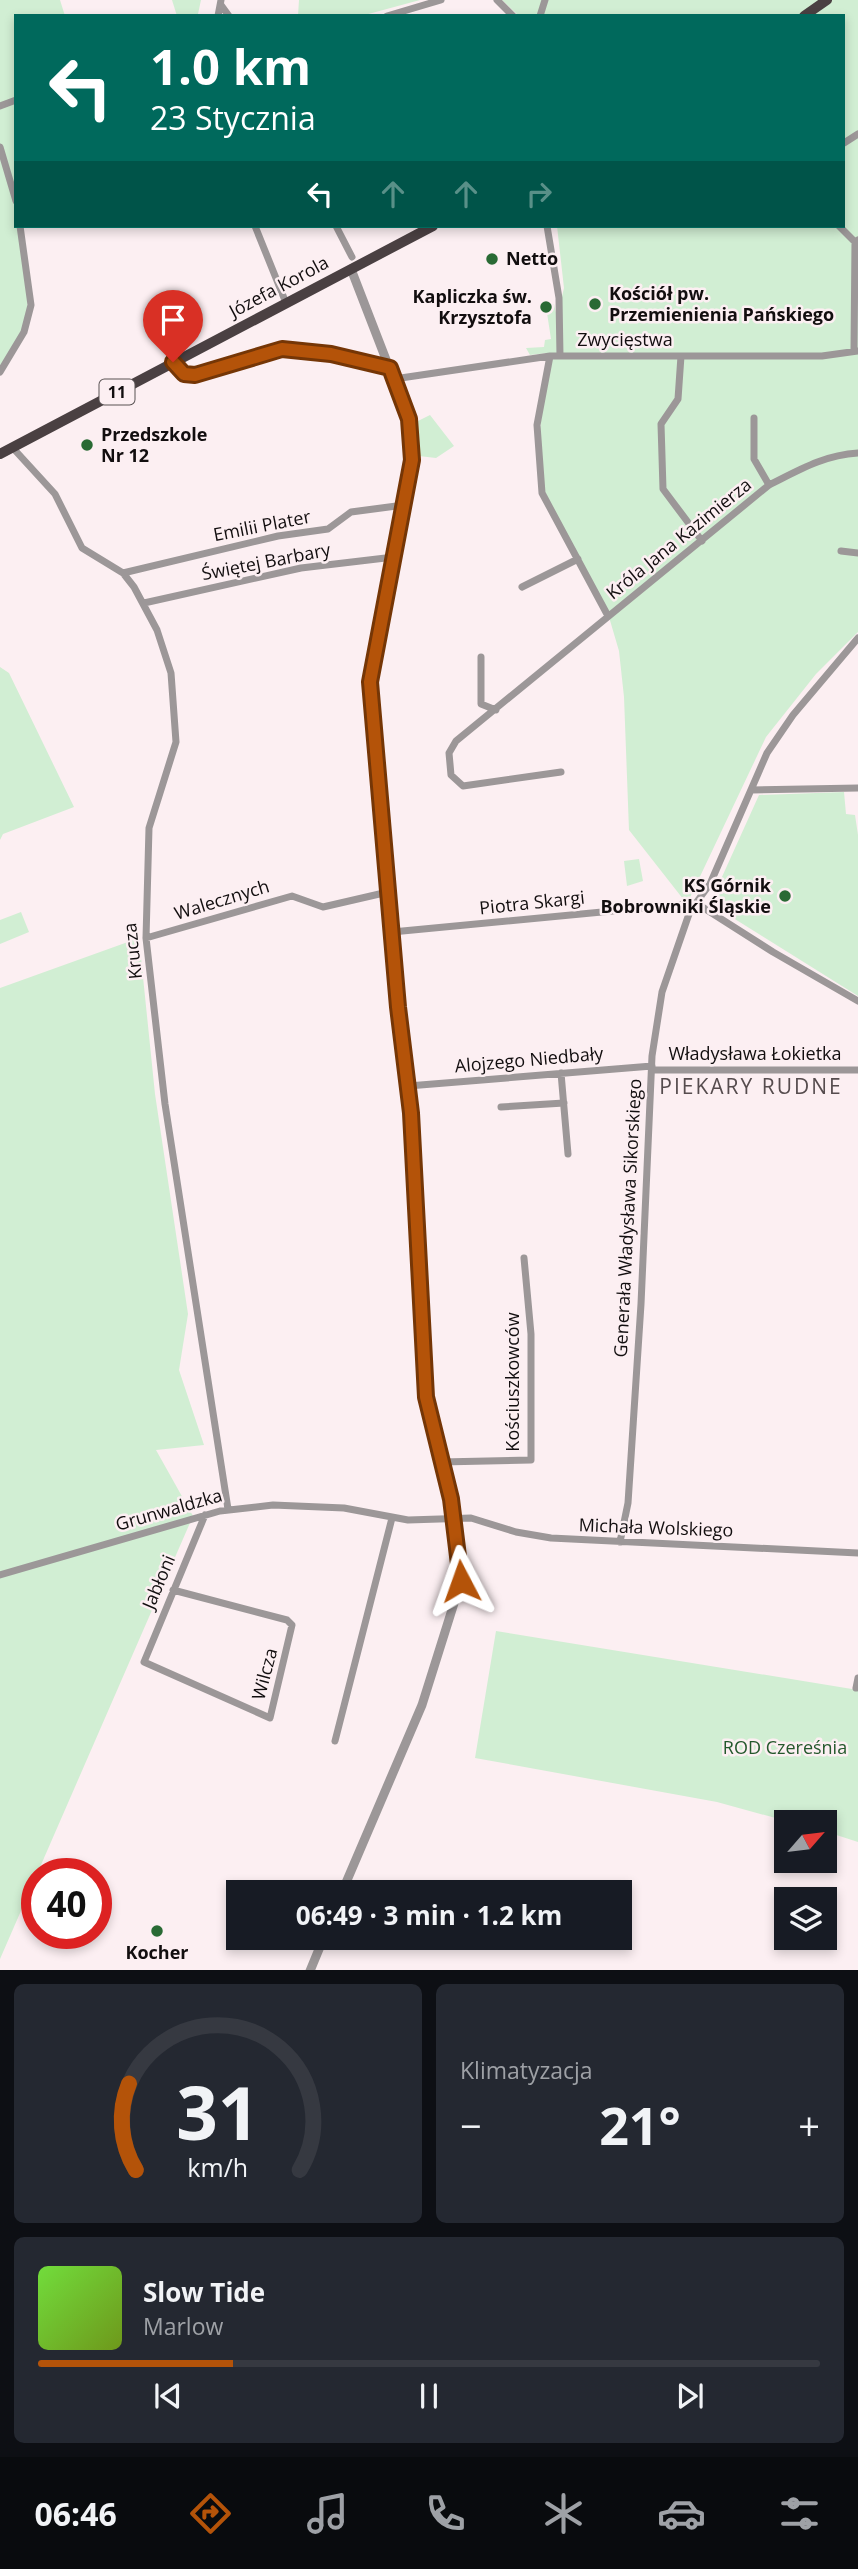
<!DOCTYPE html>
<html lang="pl">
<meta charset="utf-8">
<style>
body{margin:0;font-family:"Open Sans",sans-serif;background:#242831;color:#f1f3f6;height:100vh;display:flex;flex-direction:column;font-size:26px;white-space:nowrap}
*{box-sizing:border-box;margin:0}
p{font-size:23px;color:#9ea1a6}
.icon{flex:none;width:38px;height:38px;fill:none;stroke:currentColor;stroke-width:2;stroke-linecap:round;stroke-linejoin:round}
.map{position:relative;height:1970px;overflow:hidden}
.details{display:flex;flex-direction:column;gap:14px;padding:14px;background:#0d0f14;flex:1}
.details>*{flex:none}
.hud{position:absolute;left:14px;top:14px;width:831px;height:214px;border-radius:0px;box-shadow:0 4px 10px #0003;background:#00695c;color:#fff;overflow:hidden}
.needle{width:46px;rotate:62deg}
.fabs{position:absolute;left:774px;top:1810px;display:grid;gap:14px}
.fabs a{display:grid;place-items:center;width:63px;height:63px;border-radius:0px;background:#171b24;box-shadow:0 4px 10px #0003;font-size:35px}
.speed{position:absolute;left:21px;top:1858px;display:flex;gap:14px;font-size:35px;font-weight:700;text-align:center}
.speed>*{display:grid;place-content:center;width:91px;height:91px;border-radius:50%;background:#171b24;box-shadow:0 4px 10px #0003;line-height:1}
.speed .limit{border:10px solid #d22;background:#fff;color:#111}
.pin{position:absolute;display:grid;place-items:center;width:60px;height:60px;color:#fff;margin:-72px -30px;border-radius:50% 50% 50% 0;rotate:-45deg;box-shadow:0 0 7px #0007}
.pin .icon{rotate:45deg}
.me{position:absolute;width:77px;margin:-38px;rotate:356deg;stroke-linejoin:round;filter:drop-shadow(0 0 5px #0008)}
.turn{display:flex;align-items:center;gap:24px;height:147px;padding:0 21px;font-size:32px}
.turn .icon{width:91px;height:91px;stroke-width:2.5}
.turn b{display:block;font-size:49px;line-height:60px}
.lanes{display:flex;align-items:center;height:66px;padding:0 21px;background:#0003;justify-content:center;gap:35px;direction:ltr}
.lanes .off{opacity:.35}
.big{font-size:52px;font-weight:700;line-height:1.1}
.details .card{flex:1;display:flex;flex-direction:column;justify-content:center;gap:10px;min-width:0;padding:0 24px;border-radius:10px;background:#242831}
.details .dial{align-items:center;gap:0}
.dial svg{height:182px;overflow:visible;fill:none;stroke:#363941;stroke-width:7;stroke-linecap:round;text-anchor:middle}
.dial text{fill:#f1f3f6;stroke:none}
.song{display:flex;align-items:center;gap:21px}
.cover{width:84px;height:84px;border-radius:10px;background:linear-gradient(135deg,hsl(100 70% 55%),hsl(80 70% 35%))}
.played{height:7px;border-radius:4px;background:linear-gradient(90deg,#b45309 25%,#363941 25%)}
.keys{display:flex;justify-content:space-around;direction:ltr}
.heat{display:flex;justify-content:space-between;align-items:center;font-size:38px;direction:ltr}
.details .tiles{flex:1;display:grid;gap:14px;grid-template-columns:1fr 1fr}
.card:last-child{grid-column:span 2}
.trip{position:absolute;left:226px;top:1880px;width:406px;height:70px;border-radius:0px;background:#171b24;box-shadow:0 4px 10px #0003;font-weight:700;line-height:70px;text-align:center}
.menu{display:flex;height:112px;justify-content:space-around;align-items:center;background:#090b0e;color:#9ea1a6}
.menu .icon{width:49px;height:49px}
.menu .current{color:#b45309}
.menu b{font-size:32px;color:#f1f3f6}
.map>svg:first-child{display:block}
.green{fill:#d1eed3}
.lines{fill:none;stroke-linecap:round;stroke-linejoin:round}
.minor{stroke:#9c9798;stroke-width:7}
.tertiary{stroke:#9c9798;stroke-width:9}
.trunk{stroke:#4a4042;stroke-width:10}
.route-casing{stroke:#753606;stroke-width:18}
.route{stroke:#b45309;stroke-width:12}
.poi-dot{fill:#296a34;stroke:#fceff2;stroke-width:2.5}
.labels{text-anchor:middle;stroke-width:5;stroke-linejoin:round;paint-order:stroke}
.shield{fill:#fceff2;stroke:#585253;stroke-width:2}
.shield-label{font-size:16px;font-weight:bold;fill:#120e0f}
.poi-label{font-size:18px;font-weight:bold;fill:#120e0f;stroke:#fceff2;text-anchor:start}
.street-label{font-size:18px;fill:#120e0f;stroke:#fceff2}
.park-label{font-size:18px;fill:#24582c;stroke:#fceff2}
.quarter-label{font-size:21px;letter-spacing:2px;fill:#564c4e;stroke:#fceff2}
</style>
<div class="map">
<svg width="858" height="1971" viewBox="0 0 858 1971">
<rect width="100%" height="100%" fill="#fceff2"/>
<path class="green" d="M0,0H60L65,16H16V226H22L29,324L0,373Z
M172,0H201L198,14L177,16Z
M299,0H420L361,16H298Z
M502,0H858V632L816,674L766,737L687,904L629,830L624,697L619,651L609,617L545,492L538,450L548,353L530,355L526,348L544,347L545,340L551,339L547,313H542L540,304H554L557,317L564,288L557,226H844V16H519Z
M430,415L454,446L436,458L419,456L416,422Z
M0,667L9,673L74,807L3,834L0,840Z
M844,792L846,814L855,815L858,835V996L714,906L712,899L759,795Z
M639,859L643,881L627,886L624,861Z
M21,912L29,932L0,944V920Z
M139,938L155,1094L188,1314L179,1370L204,1445L156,1450L193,1516L0,1959V988Z
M496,1631L858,1690V1842L824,1831V1822H790L717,1802L475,1758Z"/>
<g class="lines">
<path class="minor" d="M497,0L513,16
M221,5L229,16
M218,16L221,0
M387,16L441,0
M540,16L545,0
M0,106L16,100
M844,143L858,134
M0,147L16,201
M255,226L286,303
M336,226L352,257
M547,226L559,298L560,356
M839,226L855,242
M854,351L855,242L858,240
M550,356L537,425L542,493L608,616
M681,356L678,399L661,424L663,489L702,541
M173,362L185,374L195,375L282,349L331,354L390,368
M0,372L24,332L31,305L20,226
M394,379L550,356H822L858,351
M754,418V459L769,485
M12,447L55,494L82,548L123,573L134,587L157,630L171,673L176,742L149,828L146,938L165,1104L228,1509
M841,551L858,553
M123,573L278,536L328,529L351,512L404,505
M522,587L578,559
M144,603L301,568L394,557
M481,657V704L496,710
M561,772L463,786L451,775L449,753L456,741L769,485C799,470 824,455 858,453
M752,790L858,788
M392,932L696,903L773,952L858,1001
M146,938L292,896L323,907L388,892
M652,1070H858
M561,1073L568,1154
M408,1086L652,1066
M501,1107L564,1103
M441,1462L531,1460V1334L524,1258
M620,1542L628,1503L641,1304L652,1056L662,992L690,911L710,884L767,753L793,715L858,638
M0,1575L220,1511L273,1505L344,1508L408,1520L471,1518L516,1532L551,1538L858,1553
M173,1590L287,1620L292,1625L270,1718L144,1662L205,1515
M856,1688L858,1678
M335,1741L392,1518"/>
<path class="tertiary" d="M342,1892L422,1705L461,1581L451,1499L426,1397L411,1113L398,1007L370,682L412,460L409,419L351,269
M310,1971L324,1937"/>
<path class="trunk" d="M804,16L827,0
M0,454L433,226"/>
</g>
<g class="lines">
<g class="route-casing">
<path id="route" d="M173,362L184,374L195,375L282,349L331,354L390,368L409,419L412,460L370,682L398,1007L411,1113L426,1397L451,1499L461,1581"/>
</g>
<use href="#route" class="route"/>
</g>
<g class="poi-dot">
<circle cx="492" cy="259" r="7"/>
<circle cx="595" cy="304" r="7"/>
<circle cx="546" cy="307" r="7"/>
<circle cx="87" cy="445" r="7"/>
<circle cx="785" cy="896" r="7"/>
<circle cx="157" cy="1931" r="7"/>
</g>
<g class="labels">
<rect class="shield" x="99.5" y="379.5" width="35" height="25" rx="5"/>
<g class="shield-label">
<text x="117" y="398">11</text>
</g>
<g class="poi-label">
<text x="506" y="265">Netto</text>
<text x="609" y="300">Kościół pw.<tspan x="609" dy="21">Przemienienia Pańskiego</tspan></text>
<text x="532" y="303" text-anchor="end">Kapliczka św.<tspan x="532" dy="21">Krzysztofa</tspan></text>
<text x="101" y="441">Przedszkole<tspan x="101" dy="21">Nr 12</tspan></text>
<text x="771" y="892" text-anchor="end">KS Górnik<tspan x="771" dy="21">Bobrowniki Śląskie</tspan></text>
<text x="157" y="1959" text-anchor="middle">Kocher</text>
</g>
<g class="street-label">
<text transform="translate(279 287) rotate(-28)" y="6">Józefa Korola</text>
<text x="625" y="346">Zwycięstwa</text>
<text transform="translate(262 526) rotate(-11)" y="6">Emilii Plater</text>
<text transform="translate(679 539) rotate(-39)" y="6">Króla Jana Kazimierza</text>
<text transform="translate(266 562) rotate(-11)" y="6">Świętej Barbary</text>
<text transform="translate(222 900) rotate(-17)" y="6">Walecznych</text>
<text transform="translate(532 903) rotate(-6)" y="6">Piotra Skargi</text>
<text transform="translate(133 951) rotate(-96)" y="6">Krucza</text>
<text x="755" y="1060">Władysława Łokietka</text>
<text transform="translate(529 1060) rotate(-5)" y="6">Alojzego Niedbały</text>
<text transform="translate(628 1218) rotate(-87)" y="6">Generała Władysława Sikorskiego</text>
<text transform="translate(513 1382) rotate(-90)" y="6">Kościuszkowców</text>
<text transform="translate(169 1510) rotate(-16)" y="6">Grunwaldzka</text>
<text transform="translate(656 1528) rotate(2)" y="6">Michała Wolskiego</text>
<text transform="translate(159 1582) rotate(-67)" y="6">Jabłoni</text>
<text transform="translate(265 1674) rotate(-75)" y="6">Wilcza</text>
</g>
<g class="park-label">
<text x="785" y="1754">ROD Czereśnia</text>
</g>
<g class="quarter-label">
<text x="751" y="1094">PIEKARY RUDNE</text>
</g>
</g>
</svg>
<div class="fabs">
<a><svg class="needle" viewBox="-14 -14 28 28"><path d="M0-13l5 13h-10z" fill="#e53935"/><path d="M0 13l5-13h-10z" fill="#9ea1a6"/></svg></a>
<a><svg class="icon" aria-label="layers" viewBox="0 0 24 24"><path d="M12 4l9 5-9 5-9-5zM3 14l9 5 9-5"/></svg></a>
</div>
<div class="speed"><div class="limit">40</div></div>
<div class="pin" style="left:173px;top:362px;background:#d93025"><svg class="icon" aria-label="arrive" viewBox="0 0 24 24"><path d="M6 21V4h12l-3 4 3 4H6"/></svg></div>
<svg class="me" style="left:461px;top:1581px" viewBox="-20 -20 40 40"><path d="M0-17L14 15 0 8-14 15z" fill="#b45309" stroke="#fff" stroke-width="4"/></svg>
<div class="trip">06:49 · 3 min · 1.2 km</div>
<div class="hud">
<div class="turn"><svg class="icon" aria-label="left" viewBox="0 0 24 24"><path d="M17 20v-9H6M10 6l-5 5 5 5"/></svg><div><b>1.0 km</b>23 Stycznia</div></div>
<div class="lanes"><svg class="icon" aria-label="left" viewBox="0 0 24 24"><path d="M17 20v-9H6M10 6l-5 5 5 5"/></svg><svg class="icon off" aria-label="ahead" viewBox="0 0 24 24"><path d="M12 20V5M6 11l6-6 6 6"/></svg><svg class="icon off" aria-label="ahead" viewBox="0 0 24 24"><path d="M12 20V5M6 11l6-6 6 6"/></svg><svg class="icon off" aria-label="right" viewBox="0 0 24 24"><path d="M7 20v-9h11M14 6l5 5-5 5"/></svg></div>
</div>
</div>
<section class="details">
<div class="tiles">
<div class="card dial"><svg viewBox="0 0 100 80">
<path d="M14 69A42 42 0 1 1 86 69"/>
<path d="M14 69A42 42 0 0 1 11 31" stroke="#b45309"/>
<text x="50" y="56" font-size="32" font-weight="700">31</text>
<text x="50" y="72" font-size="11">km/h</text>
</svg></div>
<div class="card"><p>Klimatyzacja</p>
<div class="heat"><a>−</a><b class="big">21°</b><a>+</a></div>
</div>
<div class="card">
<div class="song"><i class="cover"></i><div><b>Slow Tide</b><p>Marlow</p></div></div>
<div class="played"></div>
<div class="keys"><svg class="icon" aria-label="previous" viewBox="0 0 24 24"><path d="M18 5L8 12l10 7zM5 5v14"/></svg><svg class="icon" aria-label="pause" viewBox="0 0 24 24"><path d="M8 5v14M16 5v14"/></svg><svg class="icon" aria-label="next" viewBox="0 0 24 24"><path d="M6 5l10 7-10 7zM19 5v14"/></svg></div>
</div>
</div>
</section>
<nav class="menu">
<b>06:46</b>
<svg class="icon current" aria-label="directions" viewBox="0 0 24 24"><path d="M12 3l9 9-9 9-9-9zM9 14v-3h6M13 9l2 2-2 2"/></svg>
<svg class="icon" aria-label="music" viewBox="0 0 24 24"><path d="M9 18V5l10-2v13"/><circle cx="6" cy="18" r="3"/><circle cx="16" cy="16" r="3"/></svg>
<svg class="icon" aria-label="phone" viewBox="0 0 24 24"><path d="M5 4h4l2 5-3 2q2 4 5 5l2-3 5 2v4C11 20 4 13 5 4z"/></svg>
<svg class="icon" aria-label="climate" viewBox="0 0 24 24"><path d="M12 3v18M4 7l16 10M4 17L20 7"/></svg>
<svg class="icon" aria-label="car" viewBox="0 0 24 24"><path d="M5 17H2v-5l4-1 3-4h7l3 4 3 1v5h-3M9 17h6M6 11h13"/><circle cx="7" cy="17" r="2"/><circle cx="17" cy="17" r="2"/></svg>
<svg class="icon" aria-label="filters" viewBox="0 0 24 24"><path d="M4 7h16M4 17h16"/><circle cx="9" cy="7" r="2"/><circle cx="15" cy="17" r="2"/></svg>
</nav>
